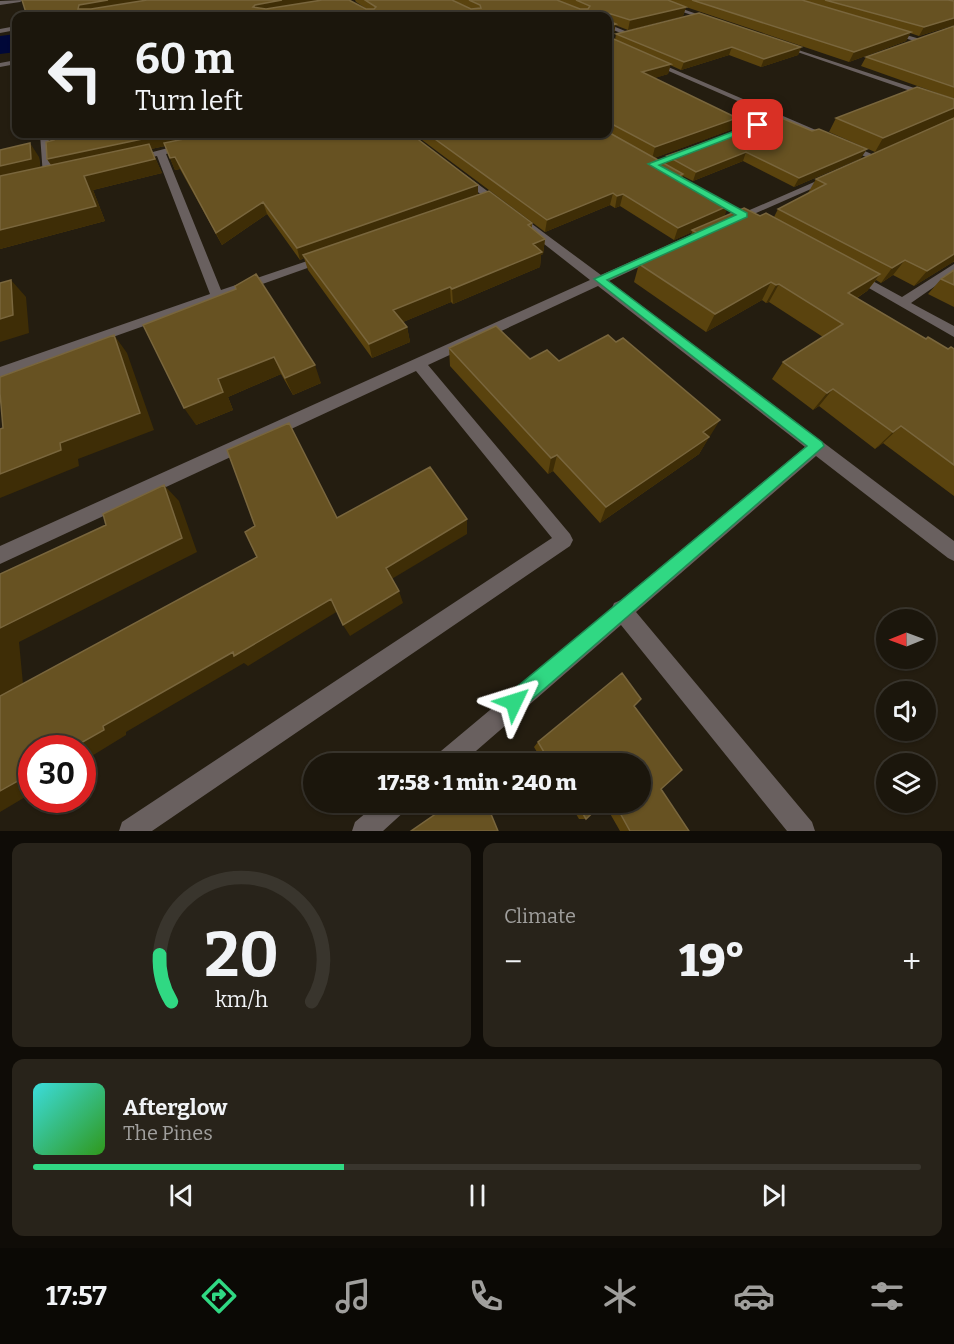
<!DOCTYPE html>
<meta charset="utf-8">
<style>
body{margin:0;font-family:Bitter,serif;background:#28231a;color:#f1f3f6;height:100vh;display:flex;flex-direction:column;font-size:22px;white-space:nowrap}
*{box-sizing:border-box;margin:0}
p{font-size:20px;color:#a09f9d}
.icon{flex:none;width:33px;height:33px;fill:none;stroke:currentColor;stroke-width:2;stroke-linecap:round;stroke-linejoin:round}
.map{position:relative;height:831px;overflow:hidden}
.sheet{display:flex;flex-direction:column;gap:12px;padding:12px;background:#0f0c07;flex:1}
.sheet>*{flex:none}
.top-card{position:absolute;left:12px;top:12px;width:600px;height:126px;border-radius:12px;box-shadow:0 2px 4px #0004,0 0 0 2px #39352d;background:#1b160c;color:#f1f3f6;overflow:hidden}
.needle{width:39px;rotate:269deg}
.buttons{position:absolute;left:876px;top:609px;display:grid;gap:12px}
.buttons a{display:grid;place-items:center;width:60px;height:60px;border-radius:50%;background:#1b160c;box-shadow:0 2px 4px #0004,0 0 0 2px #39352d;font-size:30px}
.speed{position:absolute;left:18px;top:735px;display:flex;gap:12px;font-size:30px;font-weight:700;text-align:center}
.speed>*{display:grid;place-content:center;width:78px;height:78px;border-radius:50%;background:#1b160c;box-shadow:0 2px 4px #0004,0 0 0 2px #39352d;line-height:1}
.speed .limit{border:9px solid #d22;background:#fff;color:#111}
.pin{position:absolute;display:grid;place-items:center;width:51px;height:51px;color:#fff;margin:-26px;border-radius:12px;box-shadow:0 3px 9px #0006}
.me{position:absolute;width:66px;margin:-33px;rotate:49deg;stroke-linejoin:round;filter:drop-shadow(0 0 4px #0008)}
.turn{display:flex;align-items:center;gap:21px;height:126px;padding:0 24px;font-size:27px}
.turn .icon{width:78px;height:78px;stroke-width:2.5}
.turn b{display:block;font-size:42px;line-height:51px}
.big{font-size:45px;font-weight:800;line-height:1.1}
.sheet .card{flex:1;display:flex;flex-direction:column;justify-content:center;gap:9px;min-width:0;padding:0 21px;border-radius:12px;background:#28231a}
.sheet .dial{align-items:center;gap:0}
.dial svg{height:156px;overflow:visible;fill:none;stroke:#39352d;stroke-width:7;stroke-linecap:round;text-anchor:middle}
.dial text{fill:#f1f3f6;stroke:none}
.song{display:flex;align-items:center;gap:18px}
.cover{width:72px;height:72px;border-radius:9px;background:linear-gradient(135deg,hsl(180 70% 55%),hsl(110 70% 35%))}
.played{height:6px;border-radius:3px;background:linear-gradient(90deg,#30d883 35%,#39352d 35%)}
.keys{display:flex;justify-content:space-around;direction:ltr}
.heat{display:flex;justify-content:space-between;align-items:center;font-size:33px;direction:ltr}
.sheet .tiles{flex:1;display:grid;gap:12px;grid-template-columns:1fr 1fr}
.card:last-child{grid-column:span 2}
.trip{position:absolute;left:303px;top:753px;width:348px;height:60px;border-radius:30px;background:#1b160c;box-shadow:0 2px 4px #0004,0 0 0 2px #39352d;font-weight:800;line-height:60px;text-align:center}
.dock{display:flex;height:96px;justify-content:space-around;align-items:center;background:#0b0905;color:#a09f9d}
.dock .icon{width:42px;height:42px}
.dock .current{color:#30d883}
.dock b{font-size:27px;color:#f1f3f6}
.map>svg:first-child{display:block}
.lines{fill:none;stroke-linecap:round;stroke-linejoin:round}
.river{fill:#000838;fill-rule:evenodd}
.minor{fill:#69605f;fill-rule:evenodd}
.wall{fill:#5a430e}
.shaded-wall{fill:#3e2d06}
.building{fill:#675222;stroke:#79663d;stroke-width:1.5}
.route{fill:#30d883;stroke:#1f8c55;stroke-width:1.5}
</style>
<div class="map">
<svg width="954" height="831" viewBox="0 0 954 831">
<rect width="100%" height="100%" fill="#241d10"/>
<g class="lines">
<path class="river" d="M16,34V52L0,54V36Z"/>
<path class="minor" d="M23,0L20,2L0,5V1Z
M648,0H657L714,20L709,21Z
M608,24L630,33L631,34L626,35L608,28Z
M16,26V30L0,33V29Z
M889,30L920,39L921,40L918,42L887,33Z
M780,44L954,101V106L780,46Z
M16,60V64L0,67V63Z
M648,60H652L881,158L873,160L648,62Z
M40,134H48L53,176L48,179L43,176Z
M187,143L190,144V148L166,154L221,290L322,256H330V260L0,377V367L210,294L157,156L135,161L130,158Z
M463,173L601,275L697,232H705V236L609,281L954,541V561L948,558L816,456L636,612L812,822L815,831H787L621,625L461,764H432L435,756L612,608L614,603L621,600L805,447L598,286L428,365L570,534L573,540L570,546L152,831H119L122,822L552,538L416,371L0,564V546L590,280L460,178L458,176Z
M828,176L836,178L738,221L734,222L729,219Z
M954,264V273L911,303L954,326V337L848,276L850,273H858L902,297Z
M379,802H410L406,810L383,831H352L355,822Z"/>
</g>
<path class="wall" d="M355,0H954V25L919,36L910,33L906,41L849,62L686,7L683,16L628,30L615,25L614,33L609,35V37L615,40L616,34L801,47L798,55L761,67L729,55L681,70L670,65L668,74L654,78L733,129L654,158L665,164L667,156L779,117L861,158L794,187L743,161L693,181L683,176L682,180L724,216H760L774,217L778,209L808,193L816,179L953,118L875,152L829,132L836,118L954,99V262H953L914,286L893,275L881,283L876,280L867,291L857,298L926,339L948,349H954V496L883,443L875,449L819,406L813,410L772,379L783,362L823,337L769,302L766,303L762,300L706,332L634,282L639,264L689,239L692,232L674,240L620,206L615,208L610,205L545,232L414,134H608V16L367,9L356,2Z
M954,26V99L861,66L866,57Z
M411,134L478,194L532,223V228L545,239L543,254L541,255L540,267L453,304L451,302L403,322L407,327L410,342L372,358L308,270L304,258L300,260L267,214L222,245L180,169L175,170L165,146L151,149L162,173L93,190L105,221L0,249L39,157L40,167L51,165L47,159L46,142Z
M954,270V307L928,294L941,279Z
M236,289L321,383L293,395L281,374L228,397L233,410L196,425Z
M449,348L530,359L559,361L709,437L699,454L600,523L553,471L548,474L450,366Z
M634,706L661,789L689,831H620L604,803L586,819H579L569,802H640V764H544L534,747L538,742Z"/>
<path class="shaded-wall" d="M108,0H162L84,14L78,9L79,5Z
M282,0H330L258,14L253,7L255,5Z
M686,7L683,16L628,30L630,20Z
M954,18V25L919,36L924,27Z
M616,24L614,33L608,35V26Z
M911,32L906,41L849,62L854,52Z
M732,47L729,55L681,70L684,62Z
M801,47L798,55L761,67L764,59Z
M671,64L668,74L639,83L642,72Z
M954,108V117L953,118L875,152L883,138Z
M737,118L733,129L652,159L655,147Z
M166,134H222L151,149L162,173L93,190L105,221L0,249V230L55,170L47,159Z
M30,143L39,157L41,173L0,183V166Z
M867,149L861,158L794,187L799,178Z
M746,152L743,161L693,181L696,172Z
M175,157L180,169L175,170L170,158Z
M478,185V197L303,255L304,258L300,260L297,248Z
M613,193L610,205L545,232L547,220Z
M623,194L620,206L615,208L617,196Z
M263,202L267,214L222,245L216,233Z
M728,206L724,218L692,230V232L674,240L678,228Z
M545,239L543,254L541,255L540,267L453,304L452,289L533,244Z
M954,254V261L953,262L914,286L927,271Z
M905,260L893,275L881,283L892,268Z
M880,274L867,291L836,311L848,293Z
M11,280L26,297L29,333L0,342V319Z
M771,282L762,300L706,332L715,314Z
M779,284L769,302L766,303L776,285Z
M450,287L451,302L396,325L393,310Z
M407,327L410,342L372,358L369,344Z
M114,335L127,353L154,430L78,459L79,466L0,498V474L60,443Z
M274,357L281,374L228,397L233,410L196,425L184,408L218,379Z
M315,365L321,383L293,395L285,378Z
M833,389L819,406L813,410L827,393Z
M720,420L699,454L600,523L606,507L703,432Z
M901,426L883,443L875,449L893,432Z
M557,455L553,471L548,474L551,458Z
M164,485L179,501L197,552L19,642L25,705L0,698V628Z
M467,519V534L390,580L386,568Z
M399,591L403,603L350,636L343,625Z
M331,599L338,611L248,666L244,663L126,732V735L82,762V748H72L103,726L233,652Z
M32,773V793L0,812V791Z"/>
<path class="building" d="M22,0H108L79,5L78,9H91L147,0H282L255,5L253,7L266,9L322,0H349L366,9H374L376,7L365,0H452L471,9L481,8L480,5L469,0H557L580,9H588L590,6L576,0H668L686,7L630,20L608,13L609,21L616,24L608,26L609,37L671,64L642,72L737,118L655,147L608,122V16H27Z
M692,0H802L911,32L854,52Z
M825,0H948L954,1V18L924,27Z
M699,13L801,47L764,59L732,47L684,62L616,34Z
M954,26V87L866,57Z
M917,87L954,99V108L883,138L836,118Z
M779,117L812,131L819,129L867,149L799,178L746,152L696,172L667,156Z
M954,118V254L927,271L905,260L892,268L778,209L826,184L816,179Z
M608,132L683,174L677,177L728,206L678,228L623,194L617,196L613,193L547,220L428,134H608Z
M52,134H166L47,159L46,142L54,140Z
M209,134H411L478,185L297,248L263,202L216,233L175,157L170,158L164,143Z
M30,143L31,159L0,166V150Z
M149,144L155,159L84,176L96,206L0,230V176Z
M489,191L532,223L528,225L545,239L533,244L542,252L452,289L450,287L393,310L407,327L369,344L303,255Z
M744,208L760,216L766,213L880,274L848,293L926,339L928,337L948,349L951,347L954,349V465L901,426L893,432L833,389L827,393L783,362L843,324L779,284L776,285L771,282L715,314L639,264L699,234L692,230Z
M954,270V285L941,279Z
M256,274L315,365L285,378L274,357L218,379L223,392L184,408L143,325L236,289L235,286Z
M11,280L13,315L0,319V283Z
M496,326L530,359L547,350L559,361L608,335L616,342L623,338L720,420L703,432L709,437L606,507L557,455L551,458L449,348Z
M114,335L140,413L60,443L61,450L0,474V429L3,428L0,393V377Z
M289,423L337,518L430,467L467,519L386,568L399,591L343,625L331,599L234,656L233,652L103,726L104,730L72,748H32V773L0,791V696L257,557L245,532L255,526L227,450Z
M164,485L182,538L0,628V574L106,525L103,514Z
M622,673L641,699L634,706L682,770L661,789L689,831H630L614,802H640V764H551L538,742Z
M453,802H486L498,831H411Z
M576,802H604L586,819Z"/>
<path class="route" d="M758,122L761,123V126L659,165L747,213V217L607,280L822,442L824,446L521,709L514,712L507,709L505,702L507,695L807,446L594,279L736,215L648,164Z"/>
</svg>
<div class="buttons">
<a><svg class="needle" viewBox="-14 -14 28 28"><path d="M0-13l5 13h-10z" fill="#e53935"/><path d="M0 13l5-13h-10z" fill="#a09f9d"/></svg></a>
<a><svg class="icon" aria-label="sound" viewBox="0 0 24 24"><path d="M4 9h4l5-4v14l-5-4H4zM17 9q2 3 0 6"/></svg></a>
<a><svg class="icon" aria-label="layers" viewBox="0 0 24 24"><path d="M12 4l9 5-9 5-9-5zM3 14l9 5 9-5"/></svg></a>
</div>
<div class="speed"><div class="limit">30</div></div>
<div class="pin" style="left:758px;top:125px;background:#d93025"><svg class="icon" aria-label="arrive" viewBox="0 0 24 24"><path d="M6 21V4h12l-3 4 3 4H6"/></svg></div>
<svg class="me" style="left:514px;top:702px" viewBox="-20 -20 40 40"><path d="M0-17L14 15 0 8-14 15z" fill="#30d883" stroke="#fff" stroke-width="4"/></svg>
<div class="trip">17:58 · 1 min · 240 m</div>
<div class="top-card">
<div class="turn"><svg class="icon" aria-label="left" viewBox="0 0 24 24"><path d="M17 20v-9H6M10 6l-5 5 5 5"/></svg><div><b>60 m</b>Turn left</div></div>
</div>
</div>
<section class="sheet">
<div class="tiles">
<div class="card dial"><svg viewBox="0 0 100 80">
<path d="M14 69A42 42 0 1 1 86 69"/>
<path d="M14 69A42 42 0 0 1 8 45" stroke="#30d883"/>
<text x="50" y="56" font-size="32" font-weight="700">20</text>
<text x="50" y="72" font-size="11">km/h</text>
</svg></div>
<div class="card"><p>Climate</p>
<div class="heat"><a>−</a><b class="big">19°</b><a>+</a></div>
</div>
<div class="card">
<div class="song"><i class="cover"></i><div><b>Afterglow</b><p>The Pines</p></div></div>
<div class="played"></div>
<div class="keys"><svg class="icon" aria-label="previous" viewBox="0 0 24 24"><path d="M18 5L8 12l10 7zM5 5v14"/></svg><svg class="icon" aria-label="pause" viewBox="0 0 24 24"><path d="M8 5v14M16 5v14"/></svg><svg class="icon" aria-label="next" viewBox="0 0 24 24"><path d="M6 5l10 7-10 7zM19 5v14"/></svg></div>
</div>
</div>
</section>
<nav class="dock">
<b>17:57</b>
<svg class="icon current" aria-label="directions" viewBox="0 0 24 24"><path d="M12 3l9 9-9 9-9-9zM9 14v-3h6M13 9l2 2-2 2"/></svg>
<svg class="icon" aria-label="music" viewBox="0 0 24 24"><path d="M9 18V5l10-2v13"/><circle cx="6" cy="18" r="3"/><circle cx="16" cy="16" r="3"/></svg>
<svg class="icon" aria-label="phone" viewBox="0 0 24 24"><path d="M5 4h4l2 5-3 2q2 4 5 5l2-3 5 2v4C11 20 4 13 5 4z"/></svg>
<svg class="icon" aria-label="climate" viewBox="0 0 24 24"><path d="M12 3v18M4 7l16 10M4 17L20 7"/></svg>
<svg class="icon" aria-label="car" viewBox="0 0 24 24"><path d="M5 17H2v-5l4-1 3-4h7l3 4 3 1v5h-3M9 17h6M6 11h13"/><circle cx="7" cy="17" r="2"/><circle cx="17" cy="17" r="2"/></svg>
<svg class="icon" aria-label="filters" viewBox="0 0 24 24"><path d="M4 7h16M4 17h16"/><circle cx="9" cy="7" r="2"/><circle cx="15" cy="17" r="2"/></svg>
</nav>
